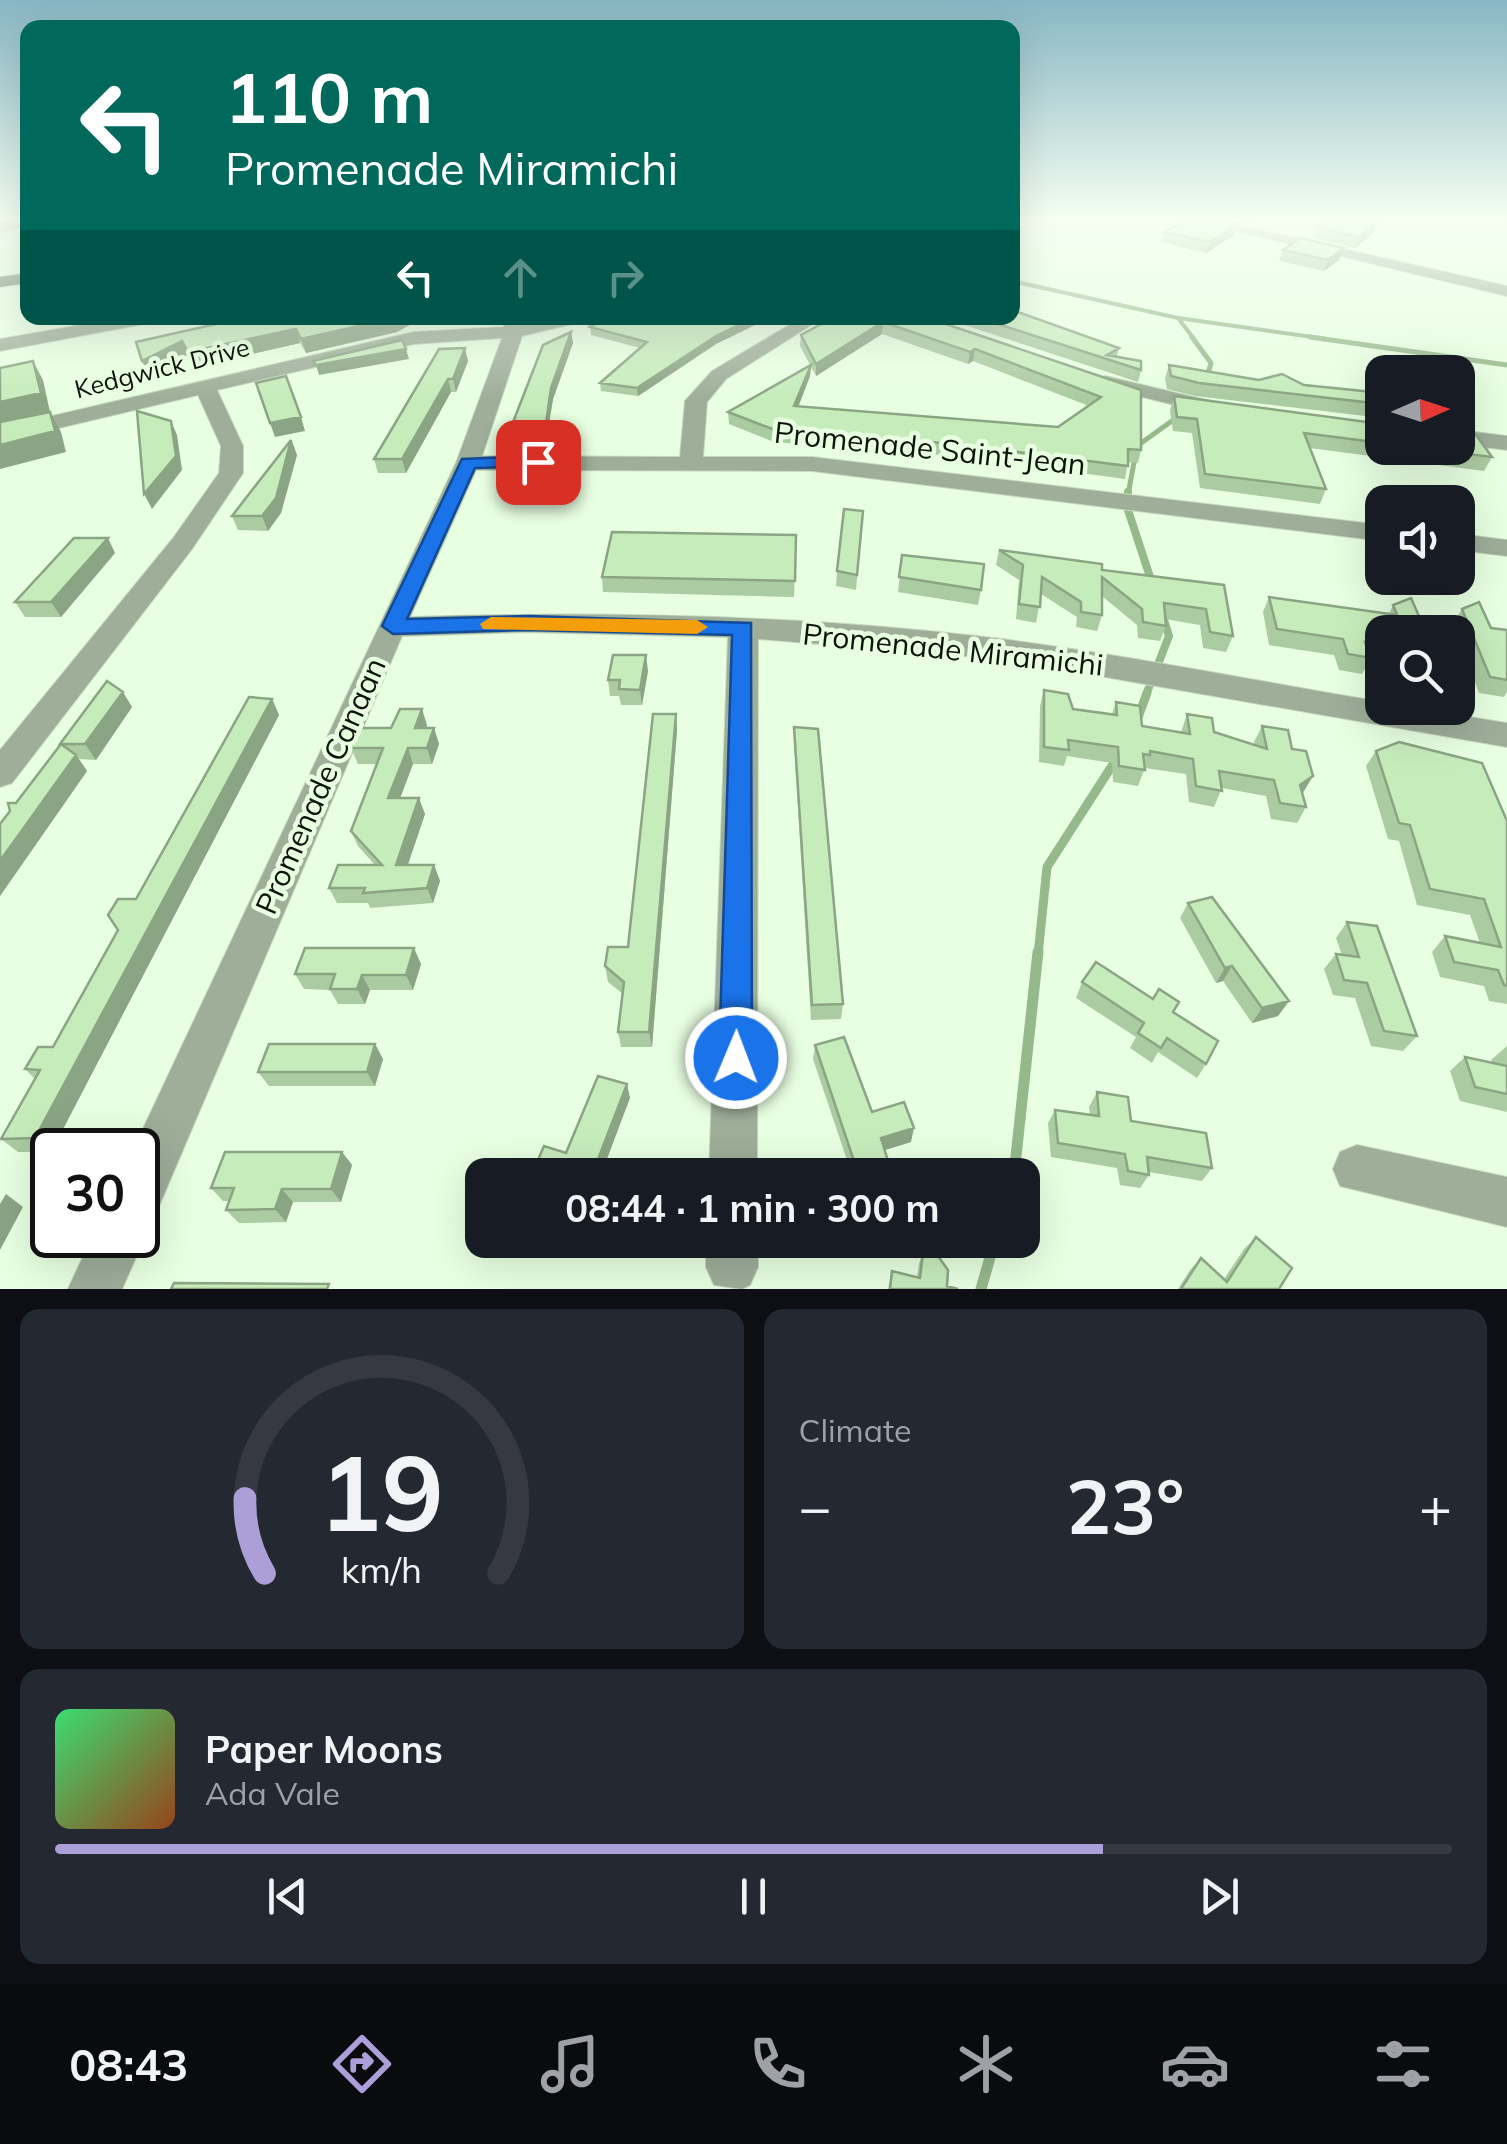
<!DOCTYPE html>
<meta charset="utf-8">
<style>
body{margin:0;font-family:Mulish,sans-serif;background:#242831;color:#f1f3f6;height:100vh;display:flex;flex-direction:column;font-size:38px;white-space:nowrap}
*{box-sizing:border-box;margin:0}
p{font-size:32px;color:#9ea1a6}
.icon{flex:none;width:55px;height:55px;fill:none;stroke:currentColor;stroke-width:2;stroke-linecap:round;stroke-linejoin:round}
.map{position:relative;height:1289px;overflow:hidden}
.drawer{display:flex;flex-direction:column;gap:20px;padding:20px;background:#0d0f14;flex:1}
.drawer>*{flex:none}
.guide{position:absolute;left:20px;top:20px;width:1000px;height:305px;border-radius:20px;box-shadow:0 10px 40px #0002;background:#00695c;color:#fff;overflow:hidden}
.needle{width:65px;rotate:87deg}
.controls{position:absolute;left:1365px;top:355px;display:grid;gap:20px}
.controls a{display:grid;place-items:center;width:110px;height:110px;border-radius:20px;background:#171b24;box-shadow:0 10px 40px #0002;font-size:50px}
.speed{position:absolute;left:30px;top:1128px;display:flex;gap:20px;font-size:50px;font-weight:700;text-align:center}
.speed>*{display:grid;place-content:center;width:130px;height:130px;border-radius:50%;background:#171b24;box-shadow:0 10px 40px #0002;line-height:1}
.speed .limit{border:5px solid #111;border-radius:15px;background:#fff;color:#111}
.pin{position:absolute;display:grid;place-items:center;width:85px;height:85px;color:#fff;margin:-42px;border-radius:20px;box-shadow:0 5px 15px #0006}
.me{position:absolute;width:110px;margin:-55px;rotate:1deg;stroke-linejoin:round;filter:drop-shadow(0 0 8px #0008)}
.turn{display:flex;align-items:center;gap:35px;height:210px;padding:0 40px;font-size:45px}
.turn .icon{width:130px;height:130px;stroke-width:2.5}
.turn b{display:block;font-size:70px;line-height:85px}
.lanes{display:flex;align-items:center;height:95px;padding:0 40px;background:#0003;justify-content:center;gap:50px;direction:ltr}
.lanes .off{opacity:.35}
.big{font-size:75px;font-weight:700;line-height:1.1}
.drawer .widget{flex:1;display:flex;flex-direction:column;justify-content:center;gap:15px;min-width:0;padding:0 35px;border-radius:20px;background:#242831}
.drawer .dial{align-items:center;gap:0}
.dial svg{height:260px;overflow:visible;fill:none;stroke:#363941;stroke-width:7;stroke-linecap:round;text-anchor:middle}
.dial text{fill:#f1f3f6;stroke:none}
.song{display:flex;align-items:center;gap:30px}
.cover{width:120px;height:120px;border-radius:15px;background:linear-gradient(135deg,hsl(140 70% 55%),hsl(20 70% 35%))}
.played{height:10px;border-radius:5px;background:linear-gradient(90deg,#ac9fd7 75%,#363941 75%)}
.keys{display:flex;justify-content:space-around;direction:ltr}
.heat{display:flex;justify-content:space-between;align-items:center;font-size:55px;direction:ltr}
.drawer .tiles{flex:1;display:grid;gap:20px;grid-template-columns:1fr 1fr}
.widget:last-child{grid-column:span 2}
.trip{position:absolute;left:465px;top:1158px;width:575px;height:100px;border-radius:20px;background:#171b24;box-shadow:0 10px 40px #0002;font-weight:700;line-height:100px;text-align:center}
.dock{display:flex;height:160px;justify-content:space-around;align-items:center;background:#090b0e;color:#9ea1a6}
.dock .icon{width:70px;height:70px}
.dock .active{color:#ac9fd7}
.dock b{font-size:45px;color:#f1f3f6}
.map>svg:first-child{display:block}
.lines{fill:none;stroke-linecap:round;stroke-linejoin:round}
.stream-far4{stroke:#95b98b;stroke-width:4}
.stream-far3{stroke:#95b98b;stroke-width:5}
.stream-far2{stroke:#95b98b;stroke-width:8}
.stream-far1{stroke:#95b98b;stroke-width:9}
.stream{stroke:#95b98b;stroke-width:11}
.minor-casing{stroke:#c5d9bf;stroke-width:2}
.major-casing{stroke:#c5d9bf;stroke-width:2}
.minor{fill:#9eae99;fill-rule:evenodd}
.major{fill:#54704c;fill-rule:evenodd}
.wall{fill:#abcba2;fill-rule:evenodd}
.shaded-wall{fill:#8ba584}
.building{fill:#c7ecbc;stroke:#8ba584;stroke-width:2.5}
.route{fill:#1a73e8;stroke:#114b97;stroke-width:2.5}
.slow{fill:#f59e0b}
.labels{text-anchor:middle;stroke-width:9;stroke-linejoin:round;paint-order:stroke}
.far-street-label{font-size:25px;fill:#0d140a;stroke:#e8ffe2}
.street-label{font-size:30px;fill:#0d140a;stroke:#e8ffe2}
</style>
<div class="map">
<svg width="1507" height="1289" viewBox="0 0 1507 1289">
<rect width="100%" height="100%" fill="#e8ffe2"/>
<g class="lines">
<path class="stream-far4" d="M1012,281L1178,318L1327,339
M1178,318L1194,339"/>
<path class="stream-far3" d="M1192,337L1211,363L1207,377
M1310,337L1507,365
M1128,495L1137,446L1176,418"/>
<path class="stream-far2" d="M1128,492L1126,504L1152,583
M1146,695L1169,636L1164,620"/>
<path class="stream-far1" d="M1137,720L1147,693
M1038,955L1047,867L1117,758"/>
<path class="stream" d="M1014,1175L1038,952
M981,1289L995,1240"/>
<g class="minor-casing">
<path id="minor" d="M1181,218H1207L1507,286V296Z
M121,318H158L149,323L0,351V339Z
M502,318H520L522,325L561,318H597L522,336L482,456L680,457L685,401L712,371L801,318H822L726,379L707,402L703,457H812L1382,525V541L812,471L476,470L410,617C606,611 806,615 1001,639C1128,655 1256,681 1382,702V708H1414L1507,723V747L1001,659L758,639L757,1175H709L728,637L527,632L402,636L156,1213L139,1219L146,1235L122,1289H68L93,1235H138V1150H133L456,463L502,338L414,344L217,390L243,446V473L192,549L12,783L0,787V750L174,537L219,473L221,446L198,395L0,442V428L414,332L504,327Z
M1105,376L1219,403L1222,408L1211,414L1098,386L1095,382Z
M1458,430L1507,436V450L1458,444Z
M1458,534L1507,540V556L1458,550Z
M1357,1145L1507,1177V1227L1340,1186L1333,1169L1340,1152Z
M706,1240H758V1267L750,1285L742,1289L714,1285L706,1267Z"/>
</g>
<g class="major-casing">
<path id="major" d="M28,273V283L0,287V277Z"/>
</g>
<use href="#minor" class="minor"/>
<use href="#major" class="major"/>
</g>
<path class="wall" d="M1223,218H1259L1250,224Z
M1238,224L1234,235L1206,253L1161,242L1164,232Z
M1316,227L1373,233L1355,248L1312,238Z
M1344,248L1339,260L1324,271L1279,261L1283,250Z
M236,318H422L397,332L306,353L300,343L194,367L188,355L149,376L142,361Z
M585,318H769L716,344L638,396L601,391L600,383L640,348L591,335L590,326L586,325Z
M832,318H928L1141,390V450L1138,463L1128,462L1125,479L954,456L774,442L729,424L728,412L810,365L800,346L801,335ZM882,334L968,364L973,361L1089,406L1058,427L798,406L810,376L811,367L816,376Z
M943,318H1012L1119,348L1117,356L1141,370L1138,382Z
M571,332L573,343L553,399L546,442H513L510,430Z
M439,349L468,361L456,392H451L406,473H378L374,459Z
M1169,365L1259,380L1382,393V418L1195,396L1167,389L1165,378Z
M1174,396L1382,424V448H1458L1463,433L1492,457L1484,471L1310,448L1326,489L1320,504L1200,488L1192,433L1173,431L1170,410Z
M297,455L281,513L268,531L238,530L232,516Z
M863,511L856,590L836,586L837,571Z
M796,535L794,597L603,592L602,577Z
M999,550L1102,570L1224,585L1233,636L1226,652L1203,648L1200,625L1165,619L1166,626L1160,641L1138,638L1137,625L1102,596V615L1097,631L1076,627L1077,617L1041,594L1036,623L1016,619L1019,580L996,565Z
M115,553L61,617H25L15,602Z
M902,555L981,590L978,605L898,592Z
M1269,597L1389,614L1393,605L1411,598L1382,632V661L1370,660L1362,674L1339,670L1334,655L1269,645L1263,612Z
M1462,609L1491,628L1507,630V692L1504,697L1479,693L1458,637V632H1456L1452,624Z
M648,671L642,705H621L619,696H610L608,680Z
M1044,690L1073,709L1112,714L1116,702L1142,726L1181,732L1187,714L1214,732L1255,745L1254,742L1262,726L1304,791L1302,793L1306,807L1297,823L1271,819L1266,796L1222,788L1214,807L1189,802L1186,774L1145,768L1138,786L1113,782L1112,763L1067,756L1064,766L1039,762L1040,706Z
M272,699L279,715L51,1152H18L1,1139L35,1079L25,1069L53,1047L136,899Z
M132,707L96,760L79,759L87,771L0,896V824L60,744Z
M676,714L677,730L652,1047H621L618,1032L623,994L608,982L605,966L628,947Z
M427,725L426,728H434L439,744L432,764H413L400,798L425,814L408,865H434L440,881L433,903L370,908L368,903H337L329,888L375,865L358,846L351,831L377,764H358L351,748L391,728Z
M794,727L843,1004L841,1019L811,1020L794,743Z
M1376,751L1507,821V1004L1489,1001L1484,986L1440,977L1432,952L1445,936L1480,943L1470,915L1417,905L1399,841L1388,839L1366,766Z
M1188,903L1289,1001L1278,1016L1252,1023L1223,981L1216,983L1180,918Z
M1347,922L1417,1036L1403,1051L1371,1046L1355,998L1333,995L1324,969L1336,954L1342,955L1336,938Z
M421,964L413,990H370L365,1004H338L330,990L304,989L295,974Z
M1082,982L1173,1012L1206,1064L1197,1078L1158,1052L1152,1063L1130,1048L1136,1037L1076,998Z
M375,1044L383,1059L375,1086H269L258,1072Z
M815,1045L872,1112L911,1142L885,1150V1174L852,1175L813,1059Z
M1507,1046V1112L1460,1101L1450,1071L1465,1057L1492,1062L1491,1060Z
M1097,1092L1131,1121L1212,1168L1202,1181L1149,1172V1175L1140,1188L1120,1185L1117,1168L1051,1157L1048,1123L1055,1110L1090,1115L1089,1107Z
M342,1152L352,1165L341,1202H293L286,1222L239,1223L226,1210L230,1201H223L211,1188Z
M1256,1237L1279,1289H1178L1190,1270L1201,1258L1224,1279L1244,1249Z
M923,1252L947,1286L958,1289H888L892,1271L917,1277L919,1264Z"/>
<path class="shaded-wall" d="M14,218H28V225L0,233V222Z
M1378,223L1373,233L1355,248L1359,237Z
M1238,224L1234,235L1206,253L1210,242Z
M1344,248L1339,260L1324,271L1328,260Z
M393,318H422L397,332L306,353L301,339Z
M753,318H769L716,344L638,396L637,388L716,336Z
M883,322L882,334L816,376V364Z
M296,329L300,343L194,367L188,352Z
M571,332L573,343L553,399L546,442L545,430L551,388Z
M182,341L188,355L149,376L142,361Z
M465,348L468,361L456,392L453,379Z
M406,349L409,359L319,375L316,365Z
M975,349L973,361L968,364L970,352Z
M33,361L43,380L50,412L61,432L66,452L0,469V402Z
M811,365L810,376L794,418V406Z
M448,379L451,392L406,473L402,459Z
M301,417L305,431L275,437L270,423Z
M171,421L177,435L182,470L152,509L144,494Z
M292,441L297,455L281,513L268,531L262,516Z
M108,538L115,553L61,617L51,602Z
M646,655L648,671L642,705L640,690Z
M123,692L132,707L96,760L85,744Z
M272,699L279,715L51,1152L35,1138Z
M422,709L427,725L420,744L415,728Z
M676,714L677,730L652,1047L649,1032Z
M434,728L439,744L432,764L427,748Z
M408,748L413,764L394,814L388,798Z
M76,755L87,771L0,896V861Z
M1313,776L1304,791L1291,801L1300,785Z
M419,798L425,814L402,881L396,865Z
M434,865L440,881L433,903L427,888Z
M414,948L421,964L413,990L406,975Z
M1232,966L1223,981L1216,983L1225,968Z
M362,975L370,990L365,1004L357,989Z
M1289,1001L1278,1016L1252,1023L1262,1008Z
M375,1044L383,1059L375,1086L367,1072Z
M627,1084L630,1098L601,1175H592Z
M914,1128L911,1142L878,1152L881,1138Z
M342,1152L352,1165L341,1202L331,1189Z
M888,1161L885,1174L856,1175L857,1170Z
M282,1189L293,1202L286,1222L275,1209Z
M6,1194L23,1207L0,1250V1204Z"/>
<path class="building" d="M1190,218H1212L1238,224L1210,242L1164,232Z
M1330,218H1354L1378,223L1359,237L1316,227Z
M1300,238L1344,248L1328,260L1283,250Z
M1012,310L1119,348L1107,355L1141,361V370L979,318H1012Z
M236,318H394L301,339L296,329L188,352L182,341L142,361L136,342L234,320Z
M587,318H753L716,336L637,388L600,383L647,342L590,327L600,322Z
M832,318H928L1141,390V450L1128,449V466L956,444L775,430L728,412L811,365L794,406L1058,427L1101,397L975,349L970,352L883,322L816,364L801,335Z
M571,332L551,388L545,430H510L543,345Z
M402,340L406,349L316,365L313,361Z
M465,348L453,379H448L402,459H374L439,349Z
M33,361L41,393L0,402V368Z
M1169,365L1259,380L1282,374L1304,385L1382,393V404L1199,383L1171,376Z
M286,376L301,417L270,423L256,383Z
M1174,396L1382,424V443L1304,433L1326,489L1205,474L1197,419L1177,417Z
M1458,408L1462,415L1463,433L1476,435L1492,457L1418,448H1458Z
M137,411L171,421L176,456L144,494Z
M50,412L55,431L0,445V422Z
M291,440L276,498L262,516H232Z
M844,509L863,511L857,575L837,571Z
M612,532L796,535L795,581L602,577Z
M74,538H108L51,602H15Z
M999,550L1102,564V570L1224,585L1233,636L1210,632L1206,609L1164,603L1166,626L1143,622L1142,609L1102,577V615L1081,612V602L1042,577L1040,607L1019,604L1023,565Z
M902,555L984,564L981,590L899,577Z
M1269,597L1397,615L1393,605L1411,598L1426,632H1382V645L1365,642L1371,658L1348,654L1343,639L1277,629Z
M1479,602L1491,628L1507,630V680L1490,677L1462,609Z
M613,655H646L640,690L619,689L620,680H608Z
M107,681L123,692L85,744H60Z
M1044,690L1068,694L1073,709L1117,715L1116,702L1140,706L1142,726L1190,734L1187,714L1212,718L1214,732L1267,749L1262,726L1288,730L1292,749L1306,751L1313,776L1300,785L1306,807L1280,803L1274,780L1219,771L1222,791L1196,786L1193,759L1150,751V755L1143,754L1145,770L1119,766L1118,747L1068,740L1069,750L1044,747Z
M249,697L272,699L35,1138L1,1139L40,1070L25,1069L38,1047H53L118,930L108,915L118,899H136Z
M400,709H422L415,728H434L427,748H408L388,798H419L396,865H434L427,888L363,893L365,888H329L338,865H382L351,831L383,748H351L354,728H391Z
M653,714H676L649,1032H618L624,982L605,966L608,947H628Z
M794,727L818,729L843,1004L812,1005Z
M1399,742L1482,763L1507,821V986L1504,985L1498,970L1454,962L1445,936L1501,947L1484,899L1430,889L1410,825L1399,823L1376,751Z
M61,744L76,755L0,861V824L10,811L8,803H16Z
M1212,897L1289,1001L1262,1008L1232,966L1225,968L1188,903Z
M1347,922L1377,926L1417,1036L1384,1031L1367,983L1344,980L1336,954L1359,957Z
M305,948H414L406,975H362L357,989H330L335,974H295Z
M1096,962L1153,999L1159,989L1179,1002L1173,1012L1218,1041L1206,1064L1167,1038L1161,1048L1138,1033L1144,1023L1082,982Z
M844,1037L872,1112L904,1102L914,1128L881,1138L888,1161L857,1170L815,1045Z
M269,1044H375L367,1072H258Z
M1465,1057L1507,1066V1094L1475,1087Z
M598,1076L627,1084L592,1175H536L532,1174L544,1146L566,1153Z
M1097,1092L1128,1097L1131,1121L1206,1133L1212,1168L1147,1157L1149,1175L1128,1171L1125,1154L1058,1143L1055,1110L1099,1116Z
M225,1152H342L331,1189H282L275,1209L226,1210L234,1188H211Z
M1256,1237L1292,1268L1279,1289H1181L1201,1258L1227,1282Z
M923,1252L938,1256L948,1270L947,1286L958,1289H890L892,1271L920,1278Z
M174,1283L329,1284L327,1289H171Z"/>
<linearGradient id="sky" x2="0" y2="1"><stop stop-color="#87b6c3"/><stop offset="0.55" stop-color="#f5fff2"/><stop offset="1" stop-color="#f5fff2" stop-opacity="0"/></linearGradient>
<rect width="1507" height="398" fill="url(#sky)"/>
<path class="route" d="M538,456L545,458V466L475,468L407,619L528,616L751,623L752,1058L748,1070L736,1074L723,1070L719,1058L732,635L528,630L393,634L382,626L462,459Z"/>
<path class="slow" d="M491,617L697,620L708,627L697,634L483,629L480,624Z"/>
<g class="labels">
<g class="far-street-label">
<text transform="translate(162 368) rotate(-14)" y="9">Kedgwick Drive</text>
</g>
<g class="street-label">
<text transform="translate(930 449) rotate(6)" y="10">Promenade Saint-Jean</text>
<text transform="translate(953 650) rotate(6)" y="10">Promenade Miramichi</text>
<text transform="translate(321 786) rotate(-66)" y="10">Promenade Canaan</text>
</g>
</g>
</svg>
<div class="controls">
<a><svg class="needle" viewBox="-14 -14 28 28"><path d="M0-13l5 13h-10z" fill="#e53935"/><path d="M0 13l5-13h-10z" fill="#9ea1a6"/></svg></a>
<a><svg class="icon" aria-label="sound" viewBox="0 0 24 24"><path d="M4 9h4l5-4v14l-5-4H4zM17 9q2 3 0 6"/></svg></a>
<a><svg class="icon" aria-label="search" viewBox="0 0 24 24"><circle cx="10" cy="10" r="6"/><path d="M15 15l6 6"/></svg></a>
</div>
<div class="speed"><div class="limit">30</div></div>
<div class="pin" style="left:538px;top:462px;background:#d93025"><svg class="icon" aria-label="arrive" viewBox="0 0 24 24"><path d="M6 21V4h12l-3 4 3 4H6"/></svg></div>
<svg class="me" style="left:736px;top:1058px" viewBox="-20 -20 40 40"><circle r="17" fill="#1a73e8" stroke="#fff" stroke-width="3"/><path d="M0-11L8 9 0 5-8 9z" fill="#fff"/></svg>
<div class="trip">08:44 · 1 min · 300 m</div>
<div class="guide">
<div class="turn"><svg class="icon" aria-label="left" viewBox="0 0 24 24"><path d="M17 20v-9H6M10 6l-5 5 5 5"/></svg><div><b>110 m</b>Promenade Miramichi</div></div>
<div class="lanes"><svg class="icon" aria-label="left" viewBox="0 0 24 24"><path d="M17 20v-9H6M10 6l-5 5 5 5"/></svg><svg class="icon off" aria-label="ahead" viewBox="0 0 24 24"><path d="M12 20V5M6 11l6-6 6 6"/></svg><svg class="icon off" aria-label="right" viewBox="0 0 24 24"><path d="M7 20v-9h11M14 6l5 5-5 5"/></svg></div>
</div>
</div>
<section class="drawer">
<div class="tiles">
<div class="widget dial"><svg viewBox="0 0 100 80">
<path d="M14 69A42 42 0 1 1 86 69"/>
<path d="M14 69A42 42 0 0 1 8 46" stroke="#ac9fd7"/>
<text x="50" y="56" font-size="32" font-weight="700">19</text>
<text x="50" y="72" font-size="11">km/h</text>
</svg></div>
<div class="widget"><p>Climate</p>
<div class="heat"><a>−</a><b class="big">23°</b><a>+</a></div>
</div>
<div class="widget">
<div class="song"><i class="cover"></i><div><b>Paper Moons</b><p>Ada Vale</p></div></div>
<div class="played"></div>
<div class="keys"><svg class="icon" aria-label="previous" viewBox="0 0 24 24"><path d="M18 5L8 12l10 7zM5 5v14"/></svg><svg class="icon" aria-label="pause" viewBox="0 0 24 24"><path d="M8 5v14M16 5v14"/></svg><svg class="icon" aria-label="next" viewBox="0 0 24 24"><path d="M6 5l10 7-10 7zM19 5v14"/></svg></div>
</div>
</div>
</section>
<nav class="dock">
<b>08:43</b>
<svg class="icon active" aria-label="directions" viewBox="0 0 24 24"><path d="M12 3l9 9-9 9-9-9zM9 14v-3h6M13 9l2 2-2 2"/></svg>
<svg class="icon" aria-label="music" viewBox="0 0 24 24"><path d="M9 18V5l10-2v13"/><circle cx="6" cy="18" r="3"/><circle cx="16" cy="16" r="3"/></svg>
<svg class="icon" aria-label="phone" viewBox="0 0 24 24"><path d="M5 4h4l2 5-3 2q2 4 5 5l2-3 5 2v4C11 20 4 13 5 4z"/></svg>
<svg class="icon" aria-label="climate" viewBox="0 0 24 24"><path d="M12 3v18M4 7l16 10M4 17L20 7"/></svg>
<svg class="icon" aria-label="car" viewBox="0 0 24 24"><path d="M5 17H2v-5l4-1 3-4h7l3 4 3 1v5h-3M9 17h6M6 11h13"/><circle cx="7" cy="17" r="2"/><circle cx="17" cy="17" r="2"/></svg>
<svg class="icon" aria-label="filters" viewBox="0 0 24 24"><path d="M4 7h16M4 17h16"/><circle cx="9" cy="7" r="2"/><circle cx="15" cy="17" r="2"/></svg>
</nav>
